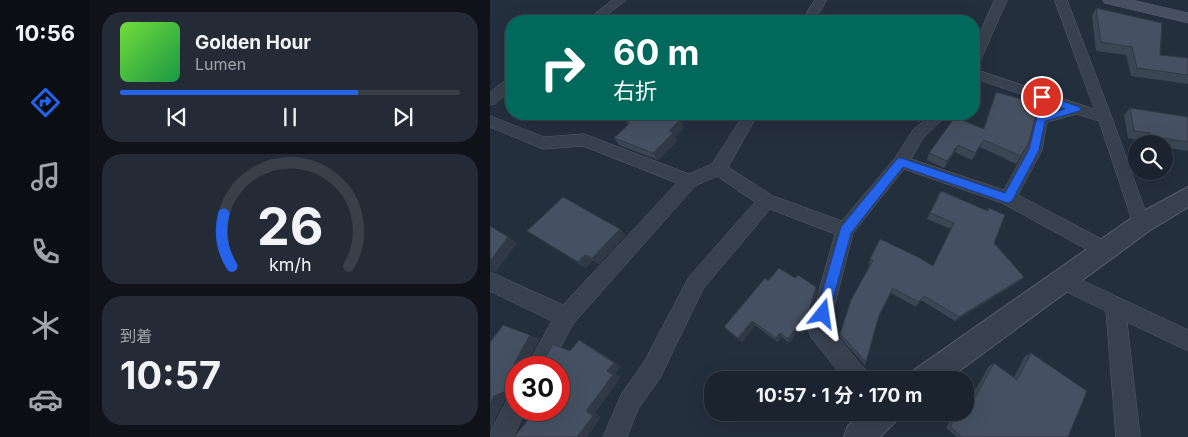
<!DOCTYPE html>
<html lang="ja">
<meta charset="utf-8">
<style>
body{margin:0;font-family:Inter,"Noto Sans JP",sans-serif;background:#242b36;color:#f1f3f6;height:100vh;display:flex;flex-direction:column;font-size:19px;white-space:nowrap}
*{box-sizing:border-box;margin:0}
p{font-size:16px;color:#a0a4aa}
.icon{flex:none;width:28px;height:28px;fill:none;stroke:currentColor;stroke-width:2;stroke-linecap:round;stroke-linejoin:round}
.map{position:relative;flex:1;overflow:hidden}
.sheet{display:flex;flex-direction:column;gap:12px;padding:12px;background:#0f1319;width:400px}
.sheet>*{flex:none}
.hud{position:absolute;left:15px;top:15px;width:475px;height:105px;border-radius:20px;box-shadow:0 5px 20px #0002,0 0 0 1px #39404a;background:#00695c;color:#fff;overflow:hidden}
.buttons{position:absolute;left:638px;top:135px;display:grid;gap:10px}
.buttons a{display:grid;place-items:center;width:45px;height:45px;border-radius:50%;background:#1b232e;box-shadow:0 5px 20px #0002,0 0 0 1px #39404a;font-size:25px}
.speed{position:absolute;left:15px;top:356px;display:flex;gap:10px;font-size:25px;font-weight:700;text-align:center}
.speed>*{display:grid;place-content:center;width:65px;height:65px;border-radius:50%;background:#1b232e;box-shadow:0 5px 20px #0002,0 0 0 1px #39404a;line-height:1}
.speed .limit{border:8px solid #d22;background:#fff;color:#111}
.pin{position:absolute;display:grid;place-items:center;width:42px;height:42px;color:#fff;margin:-21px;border:2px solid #fff;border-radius:50%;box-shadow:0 1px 5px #0007}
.me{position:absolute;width:55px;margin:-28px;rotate:15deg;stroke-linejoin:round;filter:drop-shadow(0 0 4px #0008)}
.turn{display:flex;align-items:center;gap:18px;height:105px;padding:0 25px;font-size:22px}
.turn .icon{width:65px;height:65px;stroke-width:2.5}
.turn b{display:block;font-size:35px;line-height:42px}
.big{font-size:38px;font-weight:700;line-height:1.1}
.sheet .card{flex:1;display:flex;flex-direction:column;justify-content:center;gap:8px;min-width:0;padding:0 18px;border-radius:20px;background:#242b36}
.sheet .dial{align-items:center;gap:0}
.dial svg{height:130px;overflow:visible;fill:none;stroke:#39404a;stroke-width:7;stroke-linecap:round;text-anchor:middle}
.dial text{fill:#f1f3f6;stroke:none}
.song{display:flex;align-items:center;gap:15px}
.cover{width:60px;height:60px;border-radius:8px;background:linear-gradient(135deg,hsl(100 70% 55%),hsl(140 70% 35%))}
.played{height:5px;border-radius:2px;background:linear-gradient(90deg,#2563eb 70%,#39404a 70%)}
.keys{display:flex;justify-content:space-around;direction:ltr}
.trip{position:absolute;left:214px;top:371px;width:270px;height:50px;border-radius:20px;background:#1b232e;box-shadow:0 5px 20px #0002,0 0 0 1px #39404a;font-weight:700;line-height:50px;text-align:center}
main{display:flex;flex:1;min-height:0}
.tabs{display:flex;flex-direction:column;width:90px;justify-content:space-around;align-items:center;background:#0b0e12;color:#a0a4aa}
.tabs .icon{width:35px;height:35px}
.tabs .current{color:#2563eb}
.tabs b{font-size:22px;color:#f1f3f6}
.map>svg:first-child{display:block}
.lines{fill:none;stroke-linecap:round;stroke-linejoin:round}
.minor-casing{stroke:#565f6c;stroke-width:1}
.tertiary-casing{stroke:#565f6c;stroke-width:2}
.secondary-casing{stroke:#565f6c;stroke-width:1}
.minor{fill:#38414e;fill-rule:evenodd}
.tertiary{fill:#38414e;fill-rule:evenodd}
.secondary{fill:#465061;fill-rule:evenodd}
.wall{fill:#3b4654}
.shaded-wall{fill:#303945}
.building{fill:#455162;stroke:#303945}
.route{fill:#2563eb;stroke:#184099}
</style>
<main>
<nav class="tabs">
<b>10:56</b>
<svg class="icon current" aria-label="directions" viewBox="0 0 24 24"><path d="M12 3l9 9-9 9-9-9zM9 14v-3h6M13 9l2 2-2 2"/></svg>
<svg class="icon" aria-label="music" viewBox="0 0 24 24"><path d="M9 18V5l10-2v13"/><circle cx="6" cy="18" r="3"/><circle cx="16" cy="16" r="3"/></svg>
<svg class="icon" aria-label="phone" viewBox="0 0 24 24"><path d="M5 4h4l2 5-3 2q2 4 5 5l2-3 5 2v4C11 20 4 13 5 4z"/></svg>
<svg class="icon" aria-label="climate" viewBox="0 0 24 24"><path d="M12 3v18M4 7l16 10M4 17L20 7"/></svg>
<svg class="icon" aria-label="car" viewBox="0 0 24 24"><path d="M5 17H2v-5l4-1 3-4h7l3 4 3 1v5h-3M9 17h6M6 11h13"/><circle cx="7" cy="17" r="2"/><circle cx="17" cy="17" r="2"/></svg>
</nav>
<section class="sheet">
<div class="card">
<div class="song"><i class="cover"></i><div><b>Golden Hour</b><p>Lumen</p></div></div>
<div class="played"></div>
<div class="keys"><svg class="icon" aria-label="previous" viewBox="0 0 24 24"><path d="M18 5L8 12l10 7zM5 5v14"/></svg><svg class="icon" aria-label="pause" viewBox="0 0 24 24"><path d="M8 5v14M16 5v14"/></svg><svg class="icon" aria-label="next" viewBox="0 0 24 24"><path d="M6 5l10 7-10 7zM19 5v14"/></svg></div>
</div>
<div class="card dial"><svg viewBox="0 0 100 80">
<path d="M14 69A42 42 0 1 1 86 69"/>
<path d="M14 69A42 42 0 0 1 9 37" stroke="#2563eb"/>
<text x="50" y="56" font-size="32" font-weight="700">26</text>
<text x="50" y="72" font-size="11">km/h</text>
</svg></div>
<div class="card"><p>到着</p><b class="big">10:57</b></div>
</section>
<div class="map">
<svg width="698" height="437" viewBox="0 0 698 437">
<rect width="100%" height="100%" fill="#242f3e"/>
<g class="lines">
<g class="minor-casing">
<path id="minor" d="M123,0H136L109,21H96Z
M325,0H337L324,21H312Z
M505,0H517L491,59L489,62L484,63V46Z
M565,0H577L622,118L660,224L657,229L651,232L645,229L609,121L587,114L557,122L552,150L528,195L621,244L624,250L621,256L615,258L609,256L512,203L414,169L363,233L339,327L377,372L380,380H355L321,337L318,330L345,234L280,209L213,289L170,378L148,409L137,437H113L132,393L154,362L199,277L265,202L227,176L205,186L83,324L59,368H36L62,321L0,291V272L73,305L187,183L93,146L53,149L48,147L0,127V116L54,137L94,134L199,174L222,164L254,114H268L238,167L283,196L352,221L405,158L423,130L442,114H458L433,138L421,159L514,190L536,150L545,115L571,108L484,78V69L604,109Z
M21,78V90L5,104L0,105V92L16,80Z
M572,271L698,330V351L637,322L650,437H626L616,311L565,286L562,280L565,274Z
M26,396V410H36L23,437H0L2,429L18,399Z"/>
</g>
<g class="tertiary-casing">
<path id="tertiary" d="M698,187V207L659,231L457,380H420L424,370L643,217Z
M373,412H409L405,422L390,437H354L358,426Z"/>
</g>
<g class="secondary-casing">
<path id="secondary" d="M613,0H642L698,13V23L615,3Z"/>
</g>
<use href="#minor" class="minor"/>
<use href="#tertiary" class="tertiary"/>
<use href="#secondary" class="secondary"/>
</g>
<path class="wall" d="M606,8L670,55L698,58V84L641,76L636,55L606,51L602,16Z
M506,92L530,99L533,94L552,105L546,113L531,156L526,164L490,147L482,160L465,152L454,168L437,160L439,153L493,129Z
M640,108L698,117V150L697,151L674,147V144H653L652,141L638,138L634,115Z
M405,114H439L429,122Z
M190,120L194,128L185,137L187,141L168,160L129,145L124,138L138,125L136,121Z
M499,208L504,243L534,277L529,282L465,321L431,300L426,307L401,293L388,319L375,365L350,338V334L380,265L379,264L380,259L443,266L461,229L437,219L440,213L498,210Z
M37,231L136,235L109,264L103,260L96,268Z
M305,278L326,287L327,292L317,328L313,334L308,330L299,343L292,337L288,342L265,325L252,342L238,331L234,327L278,281Z
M541,353L578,437H467L456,428L465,412H475L476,406L499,366L504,363L524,377L535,356Z"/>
<path class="shaded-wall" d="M552,105L547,112L543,115L548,107Z
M432,114H439L429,122L431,115Z
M190,120L194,128L185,137L187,141L168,160L163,153L179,131Z
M494,140L490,147L482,160L485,153Z
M468,145L465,152L454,168L457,161Z
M130,229L136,235L109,264L102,258Z
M18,237L27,243L6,272L0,270V261Z
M95,255L103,260L96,268L88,262Z
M534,277L529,282L465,321L469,317Z
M326,287L327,292L317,328L313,334L312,330Z
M403,288L401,293L387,320L389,315Z
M262,321L265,325L252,342L248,338Z
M13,325L50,339L34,367H25L24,364Z
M307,326L308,330L299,343L298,339Z
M290,333L292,337L288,342L286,338Z
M89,340L97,344L131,366L125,374L131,377L105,413L111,417L97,437H87L96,411Z
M26,376V394L16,398L0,431V405L4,396Z"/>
<path class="building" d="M606,8L672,23L670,55L698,58V75L647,68L642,47L611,42Z
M506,92L531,99L533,94L553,100L552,105L548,107L539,142L531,156L494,140L485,153L468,145L457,161L439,153L465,117L494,129Z
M640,108L698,117V142L660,136V133L644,131Z
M144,114H175L190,120L179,131L183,133L163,153L124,138L140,123L136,121Z
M451,191L498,211L499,208L515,215L504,243L534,277L469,317L434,296L428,302L403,288L389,315L376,362L350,334L361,300L383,260L380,259L390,239L428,257L443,266L464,223L440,213Z
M73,197L130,229L102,258L95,255L88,262L37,231Z
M0,226L18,237L0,261Z
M289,268L305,278L308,275L326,287L315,324L312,330L307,326L298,339L290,333L286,338L262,321L248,338L234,327L275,278L278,281Z
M13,325L40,335L24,364L25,367H49L63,344L80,351L89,340L124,363L117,371L123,375L96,411L103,416L87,437H24L46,410H69V368H26V376L14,392L4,396L0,405V342Z
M541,353L597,391L578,437H472L460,427L468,412H475V405L479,408L504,363L527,380Z"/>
<path class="route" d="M552,94L589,107L591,109L589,111L555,121L549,150L522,201L518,203L413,167L361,233L339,314L337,318L333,320L328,318L326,314L351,227L407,159L411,158L515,193L539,150L547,117L575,109L549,99V95Z"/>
</svg>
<div class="buttons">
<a><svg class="icon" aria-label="search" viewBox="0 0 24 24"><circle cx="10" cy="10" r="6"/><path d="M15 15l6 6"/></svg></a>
</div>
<div class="speed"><div class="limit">30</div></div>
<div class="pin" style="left:552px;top:97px;background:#d93025"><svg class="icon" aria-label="arrive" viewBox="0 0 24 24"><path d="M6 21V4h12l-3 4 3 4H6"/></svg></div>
<svg class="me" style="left:333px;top:314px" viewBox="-20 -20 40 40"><path d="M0-17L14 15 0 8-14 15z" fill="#2563eb" stroke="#fff" stroke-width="4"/></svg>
<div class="trip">10:57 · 1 分 · 170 m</div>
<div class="hud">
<div class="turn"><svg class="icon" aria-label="right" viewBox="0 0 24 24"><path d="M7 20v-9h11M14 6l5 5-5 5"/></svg><div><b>60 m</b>右折</div></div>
</div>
</div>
</main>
